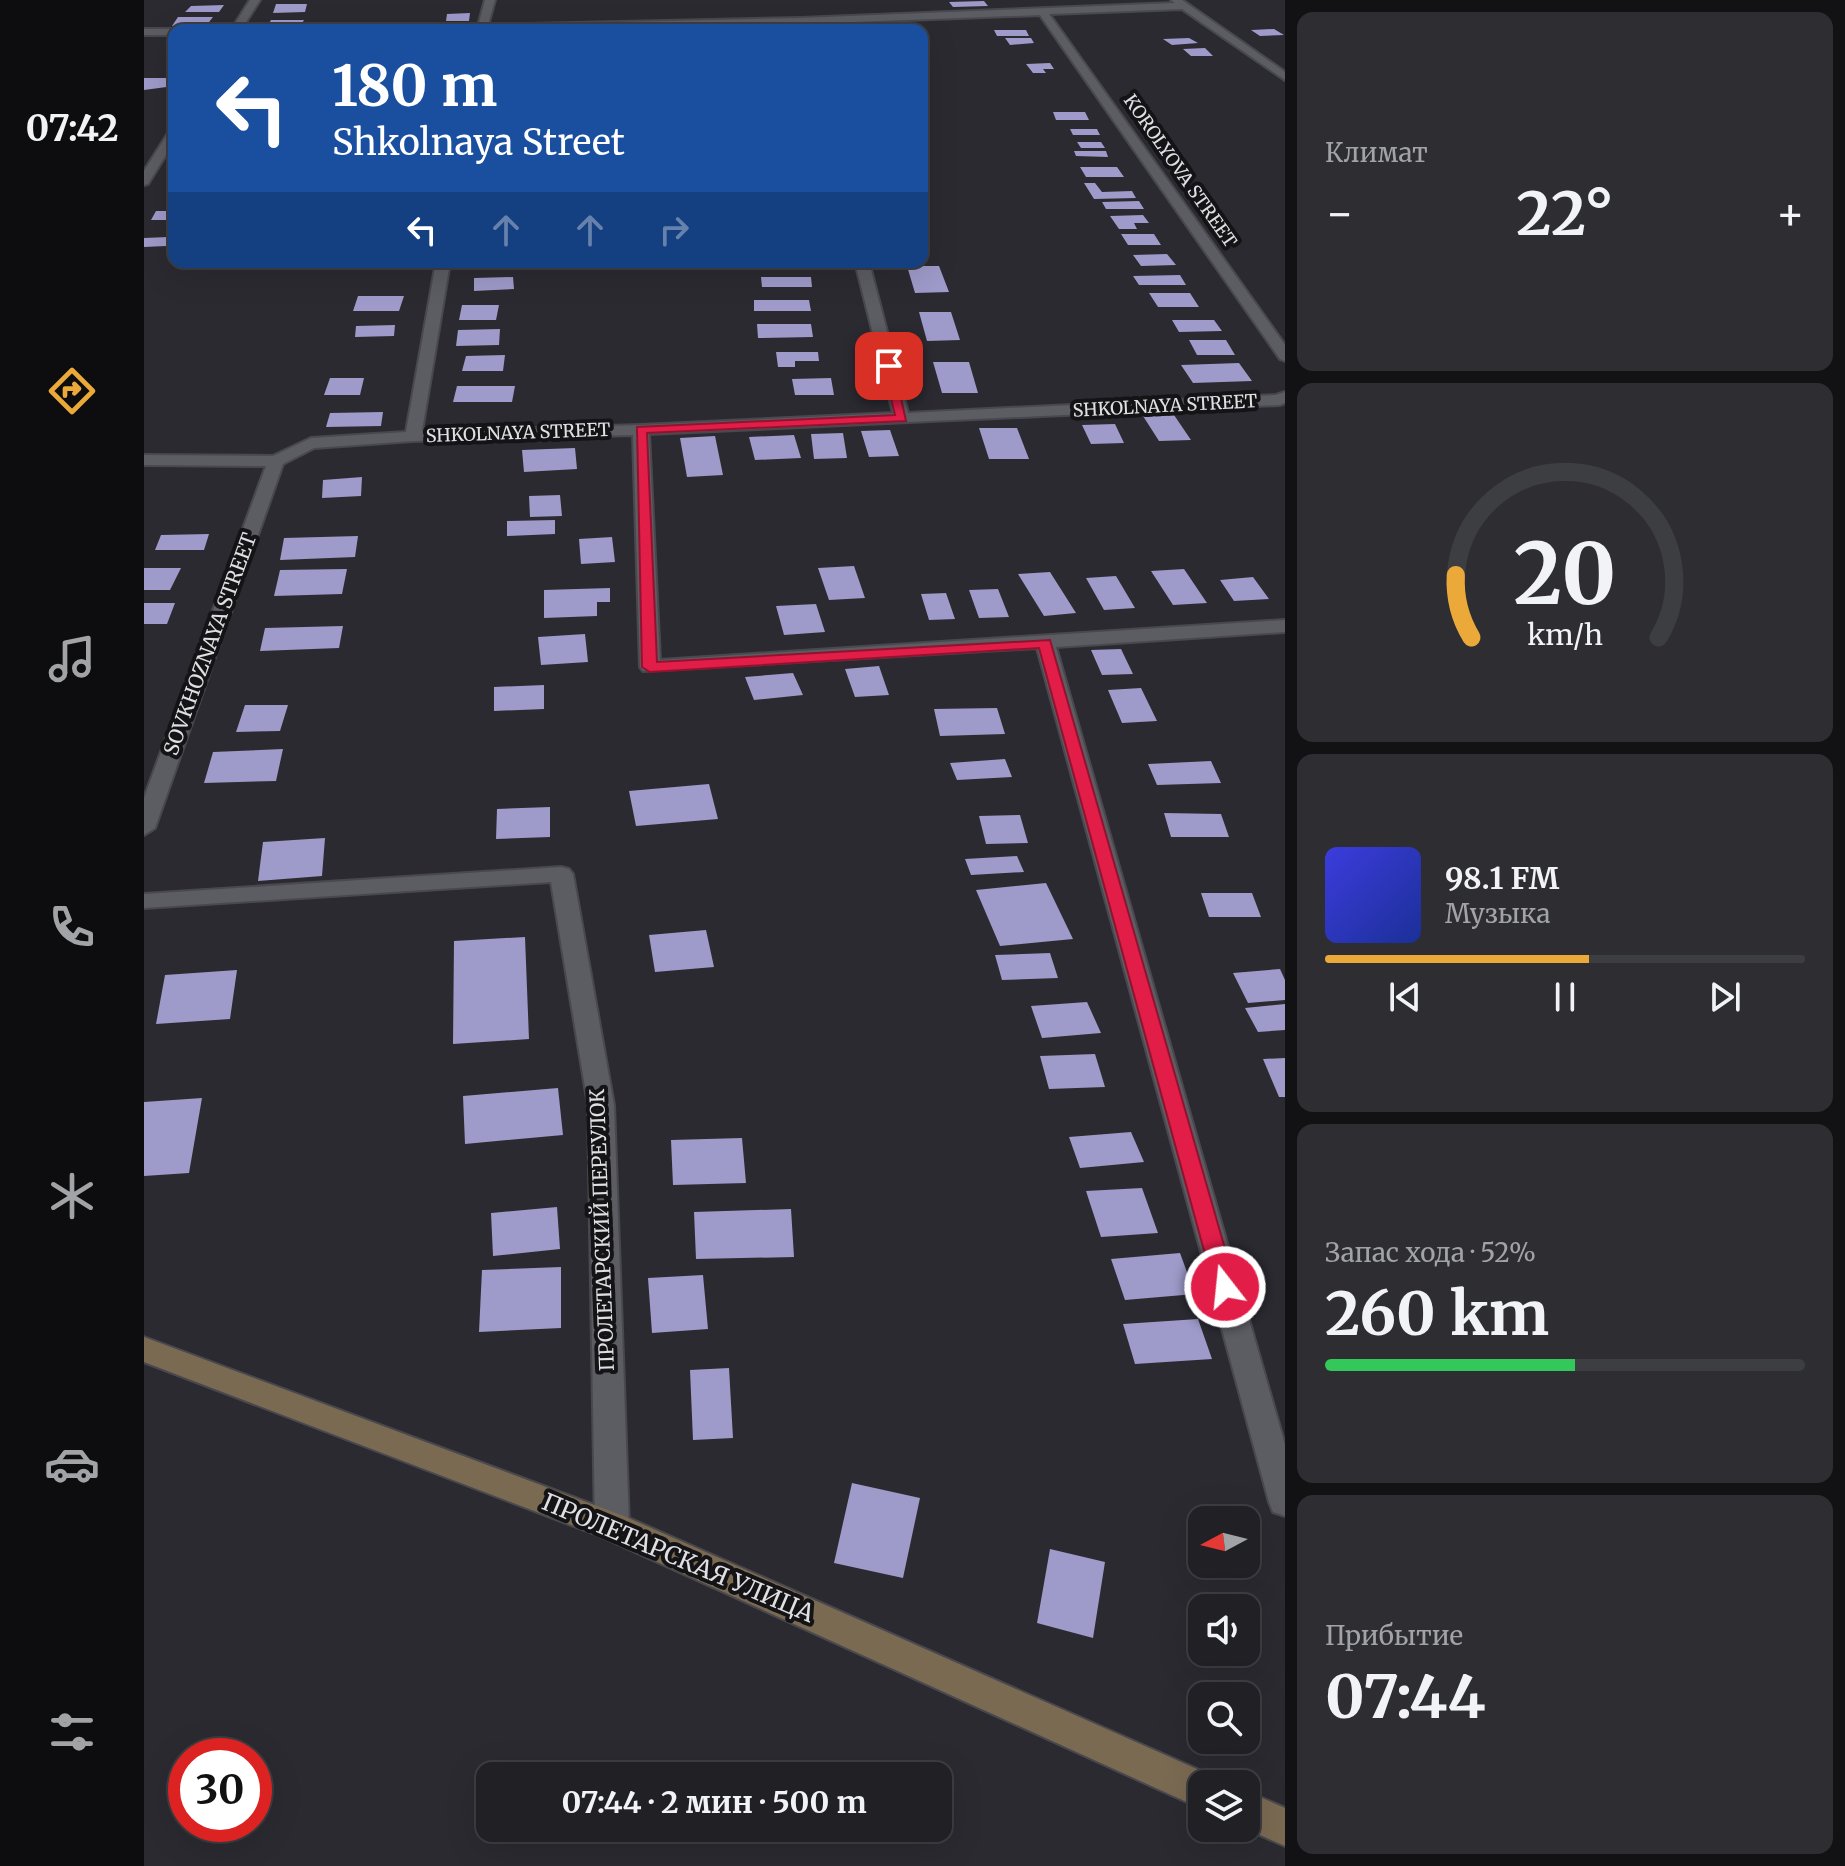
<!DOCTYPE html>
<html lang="ru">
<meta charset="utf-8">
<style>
body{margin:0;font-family:Merriweather,serif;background:#2d2d32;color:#f1f3f6;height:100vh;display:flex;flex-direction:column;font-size:30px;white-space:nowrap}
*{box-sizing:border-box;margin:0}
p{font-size:26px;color:#a2a3a7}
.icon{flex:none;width:44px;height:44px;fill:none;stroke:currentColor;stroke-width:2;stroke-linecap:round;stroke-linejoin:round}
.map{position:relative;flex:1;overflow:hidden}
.sheet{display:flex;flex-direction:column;gap:12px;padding:12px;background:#121214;width:560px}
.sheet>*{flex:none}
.guide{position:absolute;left:24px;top:24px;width:760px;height:244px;border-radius:16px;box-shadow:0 8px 32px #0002,0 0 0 2px #3d3e42;background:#1a4fa0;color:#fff;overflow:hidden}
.needle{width:52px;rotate:263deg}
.tools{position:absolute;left:1044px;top:1506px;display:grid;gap:16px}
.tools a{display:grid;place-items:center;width:72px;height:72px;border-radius:16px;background:#202025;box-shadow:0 8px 32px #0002,0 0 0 2px #3d3e42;font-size:40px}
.speed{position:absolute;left:24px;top:1738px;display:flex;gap:16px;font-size:40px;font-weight:700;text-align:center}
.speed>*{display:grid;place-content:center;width:104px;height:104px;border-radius:50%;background:#202025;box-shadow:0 8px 32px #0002,0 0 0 2px #3d3e42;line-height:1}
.speed .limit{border:12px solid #d22;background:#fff;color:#111}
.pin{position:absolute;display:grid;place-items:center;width:68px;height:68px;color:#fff;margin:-34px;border-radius:16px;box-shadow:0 4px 12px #0006}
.me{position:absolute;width:88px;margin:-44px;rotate:344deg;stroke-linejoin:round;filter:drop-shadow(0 0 6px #0008)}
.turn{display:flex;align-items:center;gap:28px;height:168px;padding:0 32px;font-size:36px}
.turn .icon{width:104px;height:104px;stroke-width:2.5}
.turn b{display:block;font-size:56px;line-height:68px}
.lanes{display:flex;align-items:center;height:76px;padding:0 32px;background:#0003;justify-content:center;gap:40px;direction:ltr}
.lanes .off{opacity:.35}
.big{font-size:60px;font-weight:700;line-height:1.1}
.sheet .widget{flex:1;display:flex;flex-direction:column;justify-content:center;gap:12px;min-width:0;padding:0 28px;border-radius:16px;background:#2d2d32}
.sheet .dial{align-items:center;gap:0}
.dial svg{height:208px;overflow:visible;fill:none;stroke:#3d3e42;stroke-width:7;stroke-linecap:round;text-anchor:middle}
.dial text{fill:#f1f3f6;stroke:none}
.song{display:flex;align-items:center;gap:24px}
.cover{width:96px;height:96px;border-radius:12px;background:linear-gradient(135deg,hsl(240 70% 55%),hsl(230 70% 35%))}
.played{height:8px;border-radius:4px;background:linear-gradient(90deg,#eba93a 55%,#3d3e42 55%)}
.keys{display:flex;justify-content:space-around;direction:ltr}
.heat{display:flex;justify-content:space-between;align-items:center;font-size:44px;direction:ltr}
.charge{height:12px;border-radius:6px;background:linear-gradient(90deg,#34c759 52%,#3d3e42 0)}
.trip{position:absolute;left:332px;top:1762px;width:476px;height:80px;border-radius:16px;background:#202025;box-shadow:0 8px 32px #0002,0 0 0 2px #3d3e42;font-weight:700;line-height:80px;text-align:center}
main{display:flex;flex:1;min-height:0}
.tab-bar{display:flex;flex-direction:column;width:144px;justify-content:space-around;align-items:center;background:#0d0d0f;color:#a2a3a7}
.tab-bar .icon{width:56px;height:56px}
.tab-bar .current{color:#eba93a}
.tab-bar b{font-size:36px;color:#f1f3f6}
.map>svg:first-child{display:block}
.building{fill:#9e9ac9}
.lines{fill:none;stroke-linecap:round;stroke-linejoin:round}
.street-casing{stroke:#48484e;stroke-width:4}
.secondary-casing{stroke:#48484e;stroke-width:4}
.street{fill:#5c5c63;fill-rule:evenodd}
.secondary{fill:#7b6a52;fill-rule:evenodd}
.route{fill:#e11d48;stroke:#92132f;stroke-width:2}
.labels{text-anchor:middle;stroke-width:8;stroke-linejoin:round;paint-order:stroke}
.far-street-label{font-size:18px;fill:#e0dfe4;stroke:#141316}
.street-label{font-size:20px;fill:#e0dfe4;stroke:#141316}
.near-street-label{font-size:24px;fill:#e0dfe4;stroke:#141316}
</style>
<main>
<nav class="tab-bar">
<b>07:42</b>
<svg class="icon current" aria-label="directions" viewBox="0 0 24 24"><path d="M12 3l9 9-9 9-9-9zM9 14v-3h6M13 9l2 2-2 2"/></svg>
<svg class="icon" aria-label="music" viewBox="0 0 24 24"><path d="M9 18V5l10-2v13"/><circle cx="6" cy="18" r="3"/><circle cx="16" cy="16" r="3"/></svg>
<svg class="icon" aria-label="phone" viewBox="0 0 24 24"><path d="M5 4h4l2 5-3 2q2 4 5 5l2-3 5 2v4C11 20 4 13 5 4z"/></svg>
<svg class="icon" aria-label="climate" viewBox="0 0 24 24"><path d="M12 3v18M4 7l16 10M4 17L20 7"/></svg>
<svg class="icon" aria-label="car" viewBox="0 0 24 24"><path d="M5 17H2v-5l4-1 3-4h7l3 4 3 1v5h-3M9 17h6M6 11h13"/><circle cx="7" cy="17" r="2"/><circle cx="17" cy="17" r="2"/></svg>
<svg class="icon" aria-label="filters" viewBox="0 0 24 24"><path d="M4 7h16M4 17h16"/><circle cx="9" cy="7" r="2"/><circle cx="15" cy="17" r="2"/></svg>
</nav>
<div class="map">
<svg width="1141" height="1866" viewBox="0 0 1141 1866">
<rect width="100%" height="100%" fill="#2b2a31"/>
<path class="building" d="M840,1L844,6L809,7L805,2Z
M132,4H163L161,12L129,13Z
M80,5L75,12H41L47,6Z
M326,13L325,21H302L303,14Z
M34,17H69L62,26H28Z
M127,20H160L156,27H123Z
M690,24H727L730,30H692Z
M1130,29L1140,35L1116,36L1107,30Z
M850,30H882L885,36H853Z
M861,38H887L890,43L866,45Z
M1045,38L1054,43L1028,45L1019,39Z
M1061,48L1069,56H1047L1039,49Z
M906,63L910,69H899L902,73H889L882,64Z
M0,78H30V86L0,90Z
M909,112H941L945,120H912Z
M926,129H953L956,135H929Z
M933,142H957L961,148H937Z
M930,151H962L964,157L932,156Z
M936,167H973L980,177H942Z
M940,183H951L958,192L988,191L992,198L950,199Z
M995,201L1000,209H962L958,202Z
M12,211H30V220H7Z
M999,215L1005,223H990L993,229H975L966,216Z
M977,234H1010L1017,245H984Z
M24,237L22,246L0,247V238Z
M1023,254L1032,265L997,266L989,255Z
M224,262H254L252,270H222Z
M329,262H379V268L328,269Z
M763,266H795L805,292L771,293Z
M1036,275L1042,285H995L989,276Z
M369,277L370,289L330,291V278Z
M617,277H667L668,287H618Z
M1005,293H1046L1055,307H1014Z
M214,296H260L255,311H209Z
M610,300H665L667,311H610Z
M318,305H355L352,320H315Z
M775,312H807L816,340L783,341Z
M1028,320H1070L1078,331L1035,332Z
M613,324H667L669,337L614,338Z
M251,325L250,336L211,337L212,326Z
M356,329L355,345L312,346L314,330Z
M1045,340H1082L1091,355H1053Z
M632,352H674L675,361H651V367H634Z
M361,355L359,371H318L322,356Z
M789,362H825L834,393H798Z
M1095,363L1108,381L1049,383L1037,365Z
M186,378H220L216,395H180Z
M687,378L690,395H651L648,379Z
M313,386H371L368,402H309Z
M239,412L237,426L182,427L186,413Z
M1030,415L1047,440L1015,441L999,416Z
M971,424L980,443L947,444L938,425Z
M835,428H873L885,459H845Z
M746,430L755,456L725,457L717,431Z
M699,433L703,458L670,459L667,434Z
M650,435L657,458L611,460L605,437Z
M571,436L579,475L543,477L536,438Z
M431,448L433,469L380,472L378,450Z
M218,477L217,496L178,498L179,480Z
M416,495L418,516L386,517L385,496Z
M411,520V534L363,536V521Z
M65,534L60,550H11L17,535Z
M214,536L211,557L136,560L140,538Z
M468,537L471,562L437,564L435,539Z
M710,566L721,598L685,600L674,568Z
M0,568H37L26,590H0Z
M203,569L198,594L130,596L136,570Z
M1040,569L1063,603L1029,605L1007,571Z
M906,572L932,613L900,616L874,574Z
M972,576L991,608L960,610L942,578Z
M1109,577L1125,599L1090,601L1076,580Z
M466,588V602H453V616L400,618V590Z
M854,589L865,617L835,618L825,590Z
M802,593L811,619L785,620L777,594Z
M0,603H31L23,624H0Z
M672,604L681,632L640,635L632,606Z
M199,626L195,648L116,651L121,628Z
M441,634L444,662L397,665L394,637Z
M977,649L989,674L958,675L947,650Z
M735,666L745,695L711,697L701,669Z
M649,673L659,695L610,700L601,677Z
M400,685V709L350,711V687Z
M997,688L1013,721L978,723L964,690Z
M101,705H144L136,731L92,732Z
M853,708L861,734L796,736L790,709Z
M139,749L132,781L60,783L69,752Z
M861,759L868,777L813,780L806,763Z
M1067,761L1077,783L1013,785L1004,764Z
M565,784L574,819L492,826L485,791Z
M406,807V837L352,839L353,809Z
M1020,813L1077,814L1085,837H1027Z
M876,815L884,843L842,844L835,816Z
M181,838L178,876L114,881L119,842Z
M873,856L880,872L827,875L821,859Z
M902,883L929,939L856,946L832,890Z
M1057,893H1108L1117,917H1065Z
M562,930L570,967L511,972L505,935Z
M381,937L385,1039L309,1044L310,941Z
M906,953L914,978L858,980L851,955Z
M1136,969L1141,980V1000L1104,1003L1089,973Z
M93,970L86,1019L12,1024L21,975Z
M943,1002L957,1033L898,1038L887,1006Z
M1141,1004V1030L1114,1032L1101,1008Z
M951,1054L961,1087L905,1089L896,1056Z
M1141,1058V1097H1135L1119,1059Z
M414,1088L419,1135L321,1144L319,1096Z
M58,1098L45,1173L0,1176V1102Z
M987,1132L1000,1162L936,1168L925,1137Z
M598,1138L602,1183L529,1185L527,1140Z
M998,1188L1014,1233L957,1237L942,1191Z
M413,1207L416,1249L349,1256L347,1213Z
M647,1209L650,1257L552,1259L550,1212Z
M1036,1253L1051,1294L981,1300L967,1259Z
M417,1267V1328L335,1332L338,1270Z
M559,1275L564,1329L508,1333L504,1278Z
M1054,1319L1068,1359L991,1364L979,1324Z
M585,1368L589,1438L549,1440L546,1370Z
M708,1483L776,1498L759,1578L690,1563Z
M906,1549L961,1562L949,1638L893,1623Z"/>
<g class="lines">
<g class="street-casing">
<path id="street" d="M106,0H116L97,30H87Z
M341,0H351L344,25L656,18L1031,3L1027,0H1038L1141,72V80L1038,9L905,14L1141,345V361L1136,359L896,15L656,24L265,30L270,27L334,26Z
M0,29H30L34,30H30V35H0Z
M30,129V142L4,184L0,185V171L26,130Z
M292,262H306L278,431L497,425L749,413L711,262H725L764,413L1132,395L1141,392V403L1136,405L505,434L516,660L1141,620V632L912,647L1141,1445V1516L1129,1512L1125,1502L893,648L499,671L496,667L489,435L269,441L170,448L139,464L11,828L0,835V798L122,466L0,465V455L129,456L167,438L262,432Z
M417,867L425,869L429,874L470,1105L485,1526L480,1536L468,1540L456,1536L451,1526L444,1105L407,882L0,908V894Z"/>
</g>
<g class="secondary-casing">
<path id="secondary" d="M0,1337L480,1516L1071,1777L1074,1784H1058V1808L1045,1803L456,1536L0,1362Z
M1102,1791L1141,1808V1846L1100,1828Z"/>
</g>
<use href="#street" class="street"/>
<use href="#secondary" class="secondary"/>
</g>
<path class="route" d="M745,363L750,366L762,421L503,433L513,662L906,640L1092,1287L1089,1293L1081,1296L1073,1293L1070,1287L895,648L506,672L498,667L493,427L751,415L739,366Z"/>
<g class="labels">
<g class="far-street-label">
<text transform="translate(1036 171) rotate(55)" y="6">KOROLYOVA STREET</text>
<text transform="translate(1021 406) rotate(-3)" y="6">SHKOLNAYA STREET</text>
<text transform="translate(374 433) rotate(-2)" y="6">SHKOLNAYA STREET</text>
</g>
<g class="street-label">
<text transform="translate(66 644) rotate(-70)" y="7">SOVKHOZNAYA STREET</text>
<text transform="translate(458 1230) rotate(-92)" y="7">ПРОЛЕТАРСКИЙ ПЕРЕУЛОК</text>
</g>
<g class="near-street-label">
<text transform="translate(534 1558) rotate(23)" y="8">ПРОЛЕТАРСКАЯ УЛИЦА</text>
</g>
</g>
</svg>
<div class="tools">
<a><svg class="needle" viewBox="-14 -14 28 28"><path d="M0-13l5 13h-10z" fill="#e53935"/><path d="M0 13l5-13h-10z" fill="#a2a3a7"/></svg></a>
<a><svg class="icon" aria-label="sound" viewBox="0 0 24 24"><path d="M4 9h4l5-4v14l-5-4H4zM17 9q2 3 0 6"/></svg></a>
<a><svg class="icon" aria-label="search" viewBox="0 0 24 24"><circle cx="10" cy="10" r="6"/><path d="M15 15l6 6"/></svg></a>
<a><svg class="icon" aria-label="layers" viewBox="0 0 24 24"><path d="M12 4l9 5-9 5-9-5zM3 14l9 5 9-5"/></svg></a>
</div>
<div class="speed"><div class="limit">30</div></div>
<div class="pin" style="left:745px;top:366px;background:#d93025"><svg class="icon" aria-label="arrive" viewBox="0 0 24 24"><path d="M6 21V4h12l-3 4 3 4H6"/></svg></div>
<svg class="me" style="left:1081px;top:1287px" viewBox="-20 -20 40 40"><circle r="17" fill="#e11d48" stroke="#fff" stroke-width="3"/><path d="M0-11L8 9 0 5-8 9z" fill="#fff"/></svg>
<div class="trip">07:44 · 2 мин · 500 m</div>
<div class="guide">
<div class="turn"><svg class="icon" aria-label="left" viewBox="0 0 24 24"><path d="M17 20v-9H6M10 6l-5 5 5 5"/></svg><div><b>180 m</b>Shkolnaya Street</div></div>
<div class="lanes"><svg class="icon" aria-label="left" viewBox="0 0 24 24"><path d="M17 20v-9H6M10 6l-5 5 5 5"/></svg><svg class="icon off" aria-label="ahead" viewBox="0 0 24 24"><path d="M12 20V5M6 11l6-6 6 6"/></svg><svg class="icon off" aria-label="ahead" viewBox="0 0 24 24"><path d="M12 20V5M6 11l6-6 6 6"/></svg><svg class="icon off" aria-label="right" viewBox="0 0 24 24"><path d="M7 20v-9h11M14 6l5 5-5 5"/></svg></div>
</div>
</div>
<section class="sheet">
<div class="widget"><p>Климат</p>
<div class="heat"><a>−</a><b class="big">22°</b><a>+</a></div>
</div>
<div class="widget dial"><svg viewBox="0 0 100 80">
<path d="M14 69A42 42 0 1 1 86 69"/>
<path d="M14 69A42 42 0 0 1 8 45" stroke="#eba93a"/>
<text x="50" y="56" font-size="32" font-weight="700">20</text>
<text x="50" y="72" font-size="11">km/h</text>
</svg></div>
<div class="widget">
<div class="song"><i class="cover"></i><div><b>98.1 FM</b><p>Музыка</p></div></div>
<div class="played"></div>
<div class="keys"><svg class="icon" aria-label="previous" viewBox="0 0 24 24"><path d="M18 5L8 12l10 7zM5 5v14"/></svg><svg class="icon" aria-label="pause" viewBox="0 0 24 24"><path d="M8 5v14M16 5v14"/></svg><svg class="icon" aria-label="next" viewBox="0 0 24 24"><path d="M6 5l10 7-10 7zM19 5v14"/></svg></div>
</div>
<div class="widget"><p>Запас хода · 52%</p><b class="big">260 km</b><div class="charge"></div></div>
<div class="widget"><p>Прибытие</p><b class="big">07:44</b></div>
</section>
</main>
